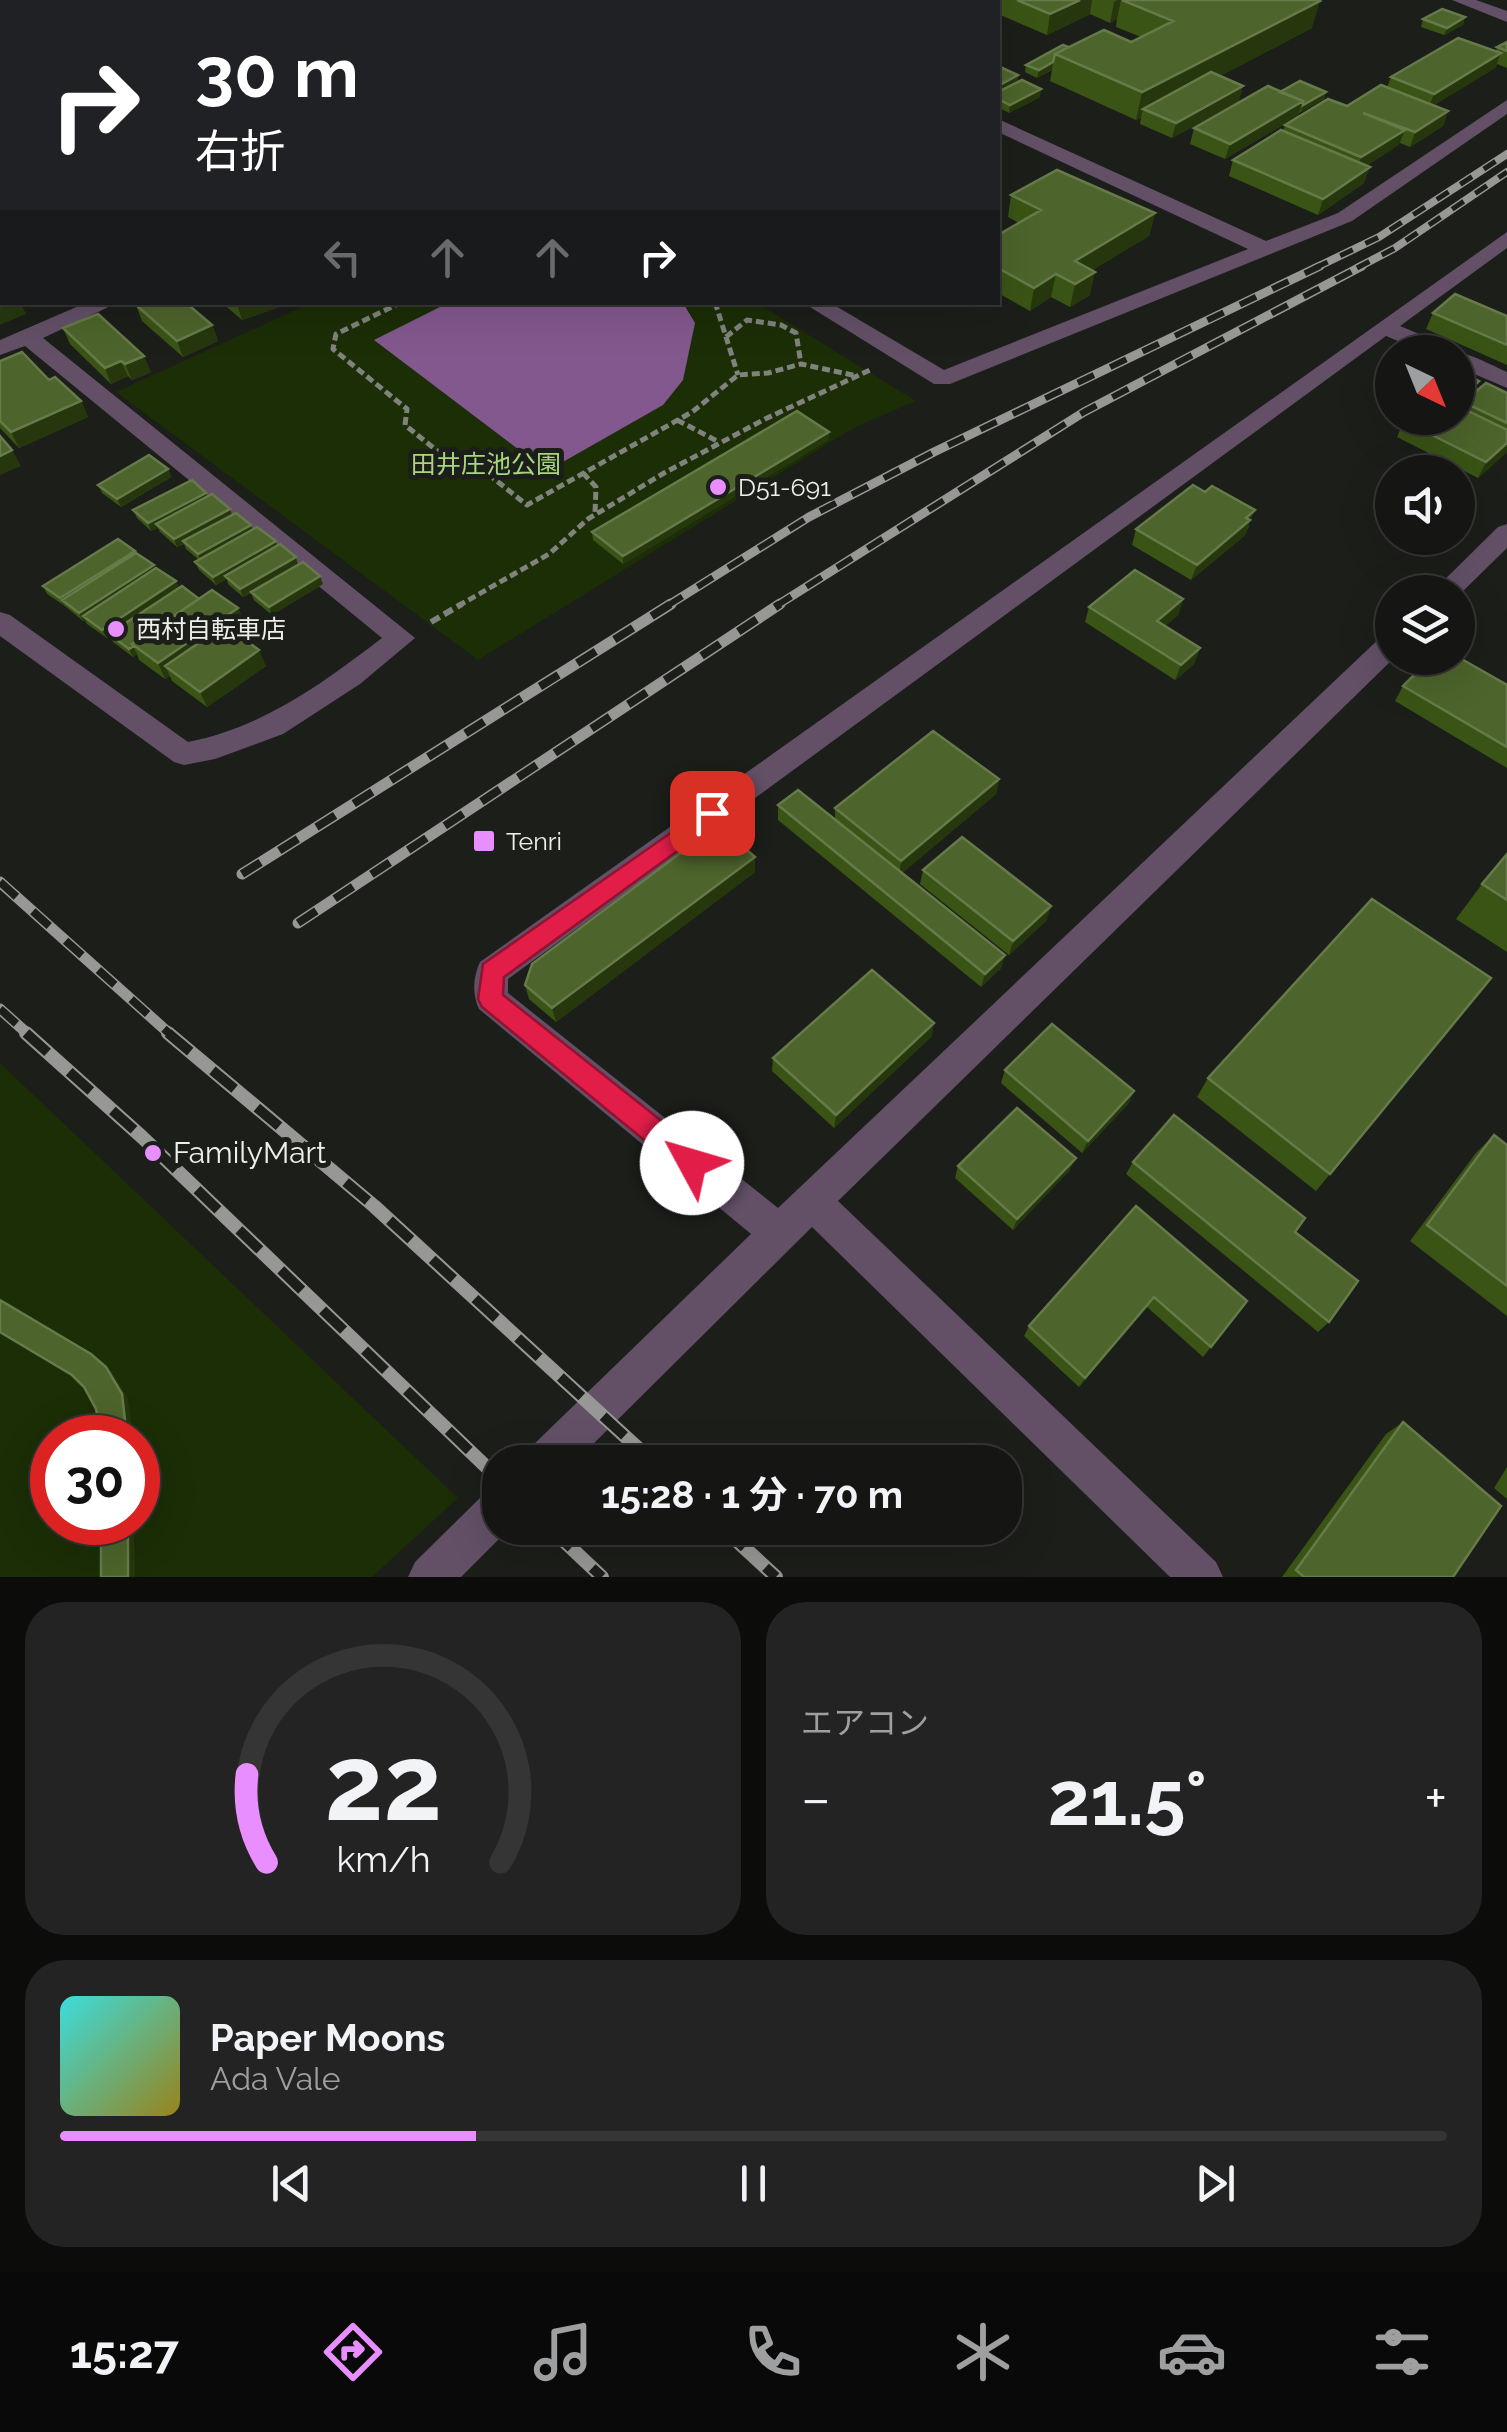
<!DOCTYPE html>
<html lang="ja">
<meta charset="utf-8">
<style>
body{margin:0;font-family:Raleway,"Noto Sans JP",sans-serif;background:#222322;color:#f1f3f6;height:100vh;display:flex;flex-direction:column;font-size:38px;white-space:nowrap}
*{box-sizing:border-box;margin:0}
p{font-size:32px;color:#9d9fa0}
.icon{flex:none;width:55px;height:55px;fill:none;stroke:currentColor;stroke-width:2;stroke-linecap:round;stroke-linejoin:round}
.map{position:relative;height:1577px;overflow:hidden}
.details{display:flex;flex-direction:column;gap:25px;padding:25px;background:#0c0c0b;flex:1}
.details>*{flex:none}
.guide{position:absolute;left:0px;top:0px;width:1000px;height:305px;box-shadow:0 10px 40px #0002,0 0 0 2px #343534;background:#202124;color:#fff;overflow:hidden}
.needle{width:65px;rotate:137deg}
.controls{position:absolute;left:1375px;top:335px;display:grid;gap:20px}
.controls a{display:grid;place-items:center;width:100px;height:100px;border-radius:50%;background:#151614;box-shadow:0 10px 40px #0002,0 0 0 2px #343534;font-size:50px}
.speed{position:absolute;left:30px;top:1415px;display:flex;gap:20px;font-size:50px;font-weight:700;text-align:center}
.speed>*{display:grid;place-content:center;width:130px;height:130px;border-radius:50%;background:#151614;box-shadow:0 10px 40px #0002,0 0 0 2px #343534;line-height:1}
.speed .limit{border:15px solid #d22;background:#fff;color:#111}
.pin{position:absolute;display:grid;place-items:center;width:85px;height:85px;color:#fff;margin:-42px;border-radius:20px;box-shadow:0 5px 15px #0006}
.me{position:absolute;width:110px;margin:-55px;rotate:309deg;stroke-linejoin:round;filter:drop-shadow(0 0 8px #0008)}
.turn{display:flex;align-items:center;gap:35px;height:210px;padding:0 30px;font-size:45px}
.turn .icon{width:130px;height:130px;stroke-width:2.5}
.turn b{display:block;font-size:70px;line-height:85px}
.lanes{display:flex;align-items:center;height:95px;padding:0 30px;background:#0003;justify-content:center;gap:50px;direction:ltr}
.lanes .off{opacity:.35}
.big{font-size:75px;font-weight:700;line-height:1.1}
.details .card{flex:1;display:flex;flex-direction:column;justify-content:center;gap:15px;min-width:0;padding:0 35px;border-radius:40px;background:#222322}
.details .dial{align-items:center;gap:0}
.dial svg{height:260px;overflow:visible;fill:none;stroke:#343534;stroke-width:7;stroke-linecap:round;text-anchor:middle}
.dial text{fill:#f1f3f6;stroke:none}
.song{display:flex;align-items:center;gap:30px}
.cover{width:120px;height:120px;border-radius:15px;background:linear-gradient(135deg,hsl(180 70% 55%),hsl(50 70% 35%))}
.played{height:10px;border-radius:5px;background:linear-gradient(90deg,#e98efe 30%,#343534 30%)}
.keys{display:flex;justify-content:space-around;direction:ltr}
.heat{display:flex;justify-content:space-between;align-items:center;font-size:55px;direction:ltr}
.details .tiles{flex:1;display:grid;gap:25px;grid-template-columns:1fr 1fr}
.card:last-child{grid-column:span 2}
.trip{position:absolute;left:482px;top:1445px;width:540px;height:100px;border-radius:40px;background:#151614;box-shadow:0 10px 40px #0002,0 0 0 2px #343534;font-weight:700;line-height:100px;text-align:center}
.menu{display:flex;height:160px;justify-content:space-around;align-items:center;background:#080908;color:#9d9fa0}
.menu .icon{width:70px;height:70px}
.menu .current{color:#e98efe}
.menu b{font-size:45px;color:#f1f3f6}
.map>svg:first-child{display:block}
.green{fill:#1b2e06;fill-rule:evenodd}
.water{fill:#83588e}
.lines{fill:none;stroke-linecap:round;stroke-linejoin:round}
.path-far1{stroke:#80827e;stroke-width:5;stroke-dasharray:8 4;stroke-linecap:butt}
.path{stroke:#80827e;stroke-width:6;stroke-dasharray:10 5;stroke-linecap:butt}
.minor{fill:#635067;fill-rule:evenodd}
.rail-far3-casing{stroke:#979895;stroke-width:8}
.rail-far2-casing{stroke:#979895;stroke-width:9}
.rail-far1-casing{stroke:#979895;stroke-width:11}
.rail-casing{stroke:#979895;stroke-width:14}
.rail-far3{stroke:#1c1e1a;stroke-width:5;stroke-dasharray:14;stroke-linecap:butt}
.rail-far2{stroke:#1c1e1a;stroke-width:6;stroke-dasharray:18;stroke-linecap:butt}
.rail-far1{stroke:#1c1e1a;stroke-width:8;stroke-dasharray:22;stroke-linecap:butt}
.rail{stroke:#1c1e1a;stroke-width:10;stroke-dasharray:29;stroke-linecap:butt}
.wall{fill:#3a5415}
.shaded-wall{fill:#26370d}
.building{fill:#4d642c;stroke:#667a4a;stroke-width:2.5}
.route{fill:#e11d48;stroke:#92132f;stroke-width:2.5}
.poi-dot{fill:#e98efe;stroke:#1c1e1a;stroke-width:4}
.labels{text-anchor:middle;stroke-width:10;stroke-linejoin:round;paint-order:stroke}
.park-label{font-size:25px;fill:#a8d67e;stroke:#1c1e1a}
.poi-label{font-size:25px;fill:#eeefec;stroke:#1c1e1a;text-anchor:start}
.near-poi-label{font-size:30px;fill:#eeefec;stroke:#1c1e1a;text-anchor:start}
</style>
<div class="map">
<svg width="1507" height="1577" viewBox="0 0 1507 1577">
<rect width="100%" height="100%" fill="#1c1e1a"/>
<path class="green" d="M755,302L916,401L855,427L478,660L116,392L311,303Z
M0,1063L458,1498L372,1577H0ZM52,1438H138V1522H52Z"/>
<path class="water" d="M450,302L683,303L695,323L683,380L663,405L547,471L374,340Z"/>
<g class="lines">
<path class="path-far1" d="M402,302L336,334L333,349L407,409L405,425L446,458L469,459L527,505L692,412L738,375L768,373L801,364L857,376
M715,302L738,375
M726,337L747,320L781,325L796,333L801,364
M677,420L719,442
M583,473L596,487L595,513
M458,606L549,554L588,519L664,473L765,419L870,370"/>
<path class="path" d="M431,622L462,604"/>
<path class="minor" d="M1452,0H1476L1507,11V22Z
M1507,100V114L1352,221L950,384H934L802,302H829L944,370L1248,249L998,132V119L1266,241L1338,213Z
M1507,232V248L1400,326L1450,347L1453,352H1424L1386,336L508,979V993L778,1208L1382,636L1392,633L1394,658L838,1201L1216,1562L1223,1577H1170L812,1227L575,1462H526L531,1447L751,1234L479,1009C472,994 473,977 480,962Z
M88,302H119L43,338L415,638L360,684L283,734L215,759L184,765L174,762L0,636V612L10,615L188,742C264,727 323,683 382,638L25,346L0,355V340Z
M1457,352C1474,355 1491,365 1507,372V388L1458,367Z
M1507,524V548L1458,596V592H1432L1498,527Z
M500,1487V1528H510L461,1577H408L415,1562L485,1493Z"/>
<g class="rail-far3-casing">
<path id="rail-far3" d="M1315,268L1379,237L1507,154
M1357,268L1395,248L1507,172"/>
</g>
<g class="rail-far2-casing">
<path id="rail-far2" d="M667,606L809,517L934,452L1320,266
M776,606L1084,412L1362,266"/>
</g>
<g class="rail-far1-casing">
<path id="rail-far1" d="M242,874L671,604
M0,882L171,1035
M298,923L780,604
M0,1009L29,1035"/>
</g>
<g class="rail-casing">
<path id="rail" d="M26,1033L142,1137L500,1480
M168,1033L374,1206L653,1462
M550,1528L602,1577
M723,1528L776,1577"/>
</g>
<use href="#rail-far3" class="rail-far3"/>
<use href="#rail-far2" class="rail-far2"/>
<use href="#rail-far1" class="rail-far1"/>
<use href="#rail" class="rail"/>
</g>
<path class="wall" d="M0,0H91L83,2H2V4Z
M345,0H400V1L395,2H347Z
M902,0H943L945,2H907Z
M964,0H1214L1312,28L1220,76L1239,101L1172,138L1140,124L1141,118L1136,120L1050,81L1052,70L1037,78L1025,72L1026,65L1068,47L1131,42L1141,37L1116,27L1117,19L1110,23L1090,14L1047,35L998,14V2H970Z
M1465,17L1463,25L1444,35L1421,27L1423,19Z
M1507,42V68L1497,64L1495,68L1434,105L1448,111L1443,126L1410,147L1400,143L1366,166L1364,183L1318,215L1229,176L1233,160L1283,131L1285,125L1347,106L1387,87L1391,77L1496,51L1497,47Z
M998,66L1018,75L1017,83L1040,97L1009,113L998,107Z
M1280,92H1326L1324,99L1299,113L1298,116L1225,159L1190,144L1194,128Z
M1011,195L1155,213L1149,236L1092,270L1090,295L1070,307L1051,297L1030,311L998,293V235L1019,223L1008,217Z
M221,302H291V303L242,320Z
M136,305L212,325L218,341L183,357L142,321Z
M1433,313L1507,316V365L1426,329Z
M63,328L151,372L132,380L128,376L111,384L70,344Z
M0,361L49,380L81,401L88,417L19,448L0,428Z
M1392,368V390L1384,386Z
M1458,371L1473,394L1507,393V452L1478,478L1397,437L1401,428L1392,424L1395,418H1458Z
M829,432L828,440L623,564L593,540L592,532Z
M168,469L171,477L121,507L102,493L98,485Z
M206,493L208,496L232,515L251,525L252,530L277,546L323,584L272,615L254,600L251,593L243,597L228,584L227,579L216,585L199,570L195,562L199,560L186,549L184,544L177,547L160,532L158,528L151,531L137,518L133,510Z
M1249,526L1244,536L1191,580L1132,545L1136,529Z
M135,551L155,569L176,581L179,588L199,599L238,608L245,623L233,632L266,666L207,707L172,681L170,676L165,679L139,660L137,654L133,657L113,642L110,636L107,638L87,624L85,620L83,621L65,606L47,594L43,586Z
M1183,599L1178,615L1165,626L1200,648L1194,664L1175,680L1085,622L1089,607Z
M1507,685V768L1395,701L1403,686Z
M999,779L996,794L902,873L1005,955L1001,968L981,987L778,820V805L835,819V808Z
M1507,854V952L1456,919L1482,884Z
M755,857V872L556,1022L529,999L525,985Z
M923,870L1047,920L1009,955L920,884Z
M1491,978L1316,1191L1197,1097L1208,1078Z
M932,1036L834,1128L772,1071L773,1058Z
M1005,1070L1134,1091L1128,1104L1082,1153L1001,1083Z
M1494,1135L1507,1145V1316L1410,1241L1476,1153Z
M1133,1162L1295,1232L1329,1322L1318,1332L1126,1174Z
M958,1166L1070,1170L1013,1230L955,1178Z
M1136,1206L1211,1347L1203,1357L1147,1307L1079,1387L1024,1336L1029,1326Z
M1403,1422L1453,1577H1282L1386,1434Z
M1507,1467V1499L1494,1488Z"/>
<path class="shaded-wall" d="M18,0H91L83,2H19Z
M227,0H283L284,2H222Z
M362,0H400V1L395,2H363Z
M1080,0H1092L1090,14L1047,35L1050,14Z
M1117,0H1121L1117,19L1110,23L1114,2Z
M1320,1L1312,28L1151,112L1143,109L1141,118L1136,120L1142,92Z
M1465,17L1463,25L1444,35L1447,28Z
M1501,53L1495,68L1428,109L1434,94Z
M1053,62L1052,70L1037,78L1039,70Z
M2,68V93L0,88V69Z
M1018,75L1017,83L998,93V86Z
M1243,86L1239,101L1172,138L1176,123Z
M1041,89L1040,97L1009,113L1010,105Z
M1326,92L1324,99L1300,113L1303,105Z
M1303,101L1298,116L1225,159L1230,144Z
M1448,111L1443,126L1410,147L1415,132Z
M1405,130L1399,145L1356,173L1361,157Z
M2,144V170L0,171V145Z
M1370,167L1364,183L1318,215L1323,199Z
M1155,213L1149,236L1070,284L1075,261Z
M1095,272L1090,295L1070,307L1075,284Z
M1056,274L1051,297L1030,311L1034,288Z
M8,302H20L26,314L0,325V306Z
M241,302H291V303L242,320L237,304Z
M212,325L218,341L183,357L177,341Z
M144,356L151,372L132,380L125,364Z
M121,361L128,376L111,384L105,368Z
M1479,381L1471,397L1463,402L1458,411V402Z
M81,401L88,417L19,448L11,432Z
M829,432L828,440L623,564V556Z
M1507,443V452L1478,478L1486,462Z
M12,450L21,466L0,475V456Z
M168,469L171,477L121,507L117,499Z
M206,493L209,501L156,524L158,528L151,531L148,523Z
M230,509L233,517L177,547L174,539Z
M1255,510L1244,536L1191,580L1197,565Z
M251,525L254,534L201,562L198,554Z
M276,541L278,550L225,576L227,579L216,585L213,577Z
M135,551L139,559L62,600L64,606L60,598Z
M296,557L298,565L243,597L240,589Z
M154,565L158,573L83,616L85,620L83,621L79,613Z
M320,576L323,584L272,615L269,607Z
M176,581L179,589L107,638L102,630Z
M1183,599L1178,615L1152,637L1157,621Z
M238,608L245,623L174,673L165,666L170,676L165,679L158,663Z
M133,646L137,654L133,657L129,649Z
M1200,648L1194,664L1175,680L1181,665Z
M259,650L266,666L207,707L200,692Z
M999,779L996,794L899,876L901,861Z
M755,857V872L556,1022L552,1008Z
M1051,906L1047,920L1009,955L1013,941Z
M1005,955L1001,968L981,987L985,974Z
M934,1023L932,1036L834,1128L836,1115Z
M1134,1091L1128,1104L1082,1153L1088,1141Z
M1076,1158L1070,1170L1013,1230L1017,1219Z
M1154,1297L1147,1307L1079,1387L1085,1378Z
M91,1354L112,1372L128,1399L133,1438H127Z
M128,1522H134L135,1577H128Z"/>
<path class="building" d="M116,0H227L222,2H108Z
M287,0H319L312,2H292Z
M319,0H339L343,2H312Z
M560,0H617L611,2H565Z
M680,0H702L707,2H685Z
M877,0H885L890,2H871Z
M919,0H943L945,1L941,2H925Z
M1017,0H1080L1050,14Z
M1122,0H1318L1320,1L1142,92L1055,54L1104,30L1131,42L1173,21Z
M1442,9L1465,17L1447,28L1423,19Z
M0,17L2,19V68L0,69Z
M1458,38L1501,53L1434,94L1391,77Z
M1507,42V51L1497,47Z
M1063,45L1068,47L1055,54L1053,62L1039,70L1026,65Z
M998,66L1018,75L998,86Z
M1211,72L1243,86L1176,123L1143,109Z
M1022,80L1041,89L1010,105L998,99V92Z
M1300,81L1326,92L1303,105V101L1280,92Z
M1381,85L1448,111L1415,132L1363,113L1405,130L1361,157L1285,125L1328,99L1347,106Z
M1268,86L1303,101L1230,144L1194,128Z
M2,88V144L0,145V89Z
M1281,130L1370,167L1323,199L1233,160Z
M1057,170L1155,213L1075,261L1095,272L1075,284L1056,274L1034,288L998,268V235L1041,210L1011,195Z
M0,282L2,284V302H8L0,306Z
M1455,294L1507,316V345L1433,313Z
M142,302H185L212,325L177,341L136,305Z
M98,314L144,356L125,364L121,361L105,368L63,328Z
M22,352L49,380L55,377L81,401L11,432L0,421V361Z
M1458,371L1479,381L1458,402Z
M1486,383L1507,393V423L1463,402Z
M1458,406L1507,430V443L1486,462L1404,421L1409,418H1458Z
M797,411L829,432L623,556L592,532Z
M0,436L12,450L0,456Z
M149,455L168,469L117,499L98,485Z
M192,480L206,493L148,523L133,510Z
M1193,485L1205,492L1212,486L1255,510L1246,518L1250,520L1197,565L1136,529Z
M212,494L230,509L174,539L156,524Z
M236,513L251,525L198,554L183,541Z
M257,527L276,541L213,577L195,562Z
M118,539L135,551L60,598L43,586Z
M280,544L296,557L240,589L225,576Z
M136,553L154,565L79,613L62,600Z
M303,562L320,576L269,607L251,592Z
M156,568L176,581L102,630L83,616Z
M1135,570L1183,599L1157,621L1200,648L1181,665L1089,607Z
M182,586L199,599L132,644L134,646L129,649L109,634Z
M212,590L238,608L158,663L132,644Z
M225,625L259,650L200,692L165,666Z
M1458,657L1507,685V747L1403,686L1431,658Z
M933,731L999,779L901,861L835,808Z
M798,790L1005,955L985,974L778,805Z
M718,825L755,857L552,1008L525,985L532,964Z
M962,837L1051,906L1013,941L923,870Z
M1507,854V900L1482,884Z
M1372,899L1491,978L1330,1174L1208,1078Z
M872,970L934,1023L836,1115L773,1058Z
M1052,1024L1134,1091L1088,1141L1005,1070Z
M1017,1108L1076,1158L1017,1219L958,1166Z
M1174,1115L1305,1218L1295,1232L1358,1281L1329,1322L1133,1162Z
M1494,1135L1507,1145V1286L1427,1225Z
M1136,1206L1247,1301L1211,1347L1154,1297L1085,1378L1029,1326Z
M0,1300L91,1354L106,1367L122,1394L127,1438H102L96,1409L84,1387L72,1375L0,1332Z
M1403,1422L1501,1506L1453,1577H1304L1296,1570Z
M101,1522H128V1577H101Z"/>
<path class="route" d="M712,804L720,806L723,813L720,820L504,977L503,995L702,1153L706,1163L702,1172L692,1176L683,1172L482,1007L478,999L483,964Z"/>
<g class="poi-dot">
<circle cx="718" cy="487" r="10"/>
<circle cx="116" cy="629" r="10"/>
<rect x="472" y="829" width="24" height="24" rx="5"/>
<circle cx="153" cy="1153" r="10"/>
</g>
<g class="labels">
<g class="park-label">
<text x="486" y="473">田井庄池公園</text>
</g>
<g class="poi-label">
<text x="738" y="496">D51-691</text>
<text x="136" y="638">西村自転車店</text>
<text x="506" y="850">Tenri</text>
</g>
<g class="near-poi-label">
<text x="173" y="1163">FamilyMart</text>
</g>
</g>
</svg>
<div class="controls">
<a><svg class="needle" viewBox="-14 -14 28 28"><path d="M0-13l5 13h-10z" fill="#e53935"/><path d="M0 13l5-13h-10z" fill="#9d9fa0"/></svg></a>
<a><svg class="icon" aria-label="sound" viewBox="0 0 24 24"><path d="M4 9h4l5-4v14l-5-4H4zM17 9q2 3 0 6"/></svg></a>
<a><svg class="icon" aria-label="layers" viewBox="0 0 24 24"><path d="M12 4l9 5-9 5-9-5zM3 14l9 5 9-5"/></svg></a>
</div>
<div class="speed"><div class="limit">30</div></div>
<div class="pin" style="left:712px;top:813px;background:#d93025"><svg class="icon" aria-label="arrive" viewBox="0 0 24 24"><path d="M6 21V4h12l-3 4 3 4H6"/></svg></div>
<svg class="me" style="left:692px;top:1163px" viewBox="-20 -20 40 40"><circle r="19" fill="#fff"/><path d="M0-13L10 11 0 6-10 11z" fill="#e11d48"/></svg>
<div class="trip">15:28 · 1 分 · 70 m</div>
<div class="guide">
<div class="turn"><svg class="icon" aria-label="right" viewBox="0 0 24 24"><path d="M7 20v-9h11M14 6l5 5-5 5"/></svg><div><b>30 m</b>右折</div></div>
<div class="lanes"><svg class="icon off" aria-label="left" viewBox="0 0 24 24"><path d="M17 20v-9H6M10 6l-5 5 5 5"/></svg><svg class="icon off" aria-label="ahead" viewBox="0 0 24 24"><path d="M12 20V5M6 11l6-6 6 6"/></svg><svg class="icon off" aria-label="ahead" viewBox="0 0 24 24"><path d="M12 20V5M6 11l6-6 6 6"/></svg><svg class="icon" aria-label="right" viewBox="0 0 24 24"><path d="M7 20v-9h11M14 6l5 5-5 5"/></svg></div>
</div>
</div>
<section class="details">
<div class="tiles">
<div class="card dial"><svg viewBox="0 0 100 80">
<path d="M14 69A42 42 0 1 1 86 69"/>
<path d="M14 69A42 42 0 0 1 8 42" stroke="#e98efe"/>
<text x="50" y="56" font-size="32" font-weight="700">22</text>
<text x="50" y="72" font-size="11">km/h</text>
</svg></div>
<div class="card"><p>エアコン</p>
<div class="heat"><a>−</a><b class="big">21.5°</b><a>+</a></div>
</div>
<div class="card">
<div class="song"><i class="cover"></i><div><b>Paper Moons</b><p>Ada Vale</p></div></div>
<div class="played"></div>
<div class="keys"><svg class="icon" aria-label="previous" viewBox="0 0 24 24"><path d="M18 5L8 12l10 7zM5 5v14"/></svg><svg class="icon" aria-label="pause" viewBox="0 0 24 24"><path d="M8 5v14M16 5v14"/></svg><svg class="icon" aria-label="next" viewBox="0 0 24 24"><path d="M6 5l10 7-10 7zM19 5v14"/></svg></div>
</div>
</div>
</section>
<nav class="menu">
<b>15:27</b>
<svg class="icon current" aria-label="directions" viewBox="0 0 24 24"><path d="M12 3l9 9-9 9-9-9zM9 14v-3h6M13 9l2 2-2 2"/></svg>
<svg class="icon" aria-label="music" viewBox="0 0 24 24"><path d="M9 18V5l10-2v13"/><circle cx="6" cy="18" r="3"/><circle cx="16" cy="16" r="3"/></svg>
<svg class="icon" aria-label="phone" viewBox="0 0 24 24"><path d="M5 4h4l2 5-3 2q2 4 5 5l2-3 5 2v4C11 20 4 13 5 4z"/></svg>
<svg class="icon" aria-label="climate" viewBox="0 0 24 24"><path d="M12 3v18M4 7l16 10M4 17L20 7"/></svg>
<svg class="icon" aria-label="car" viewBox="0 0 24 24"><path d="M5 17H2v-5l4-1 3-4h7l3 4 3 1v5h-3M9 17h6M6 11h13"/><circle cx="7" cy="17" r="2"/><circle cx="17" cy="17" r="2"/></svg>
<svg class="icon" aria-label="filters" viewBox="0 0 24 24"><path d="M4 7h16M4 17h16"/><circle cx="9" cy="7" r="2"/><circle cx="15" cy="17" r="2"/></svg>
</nav>
